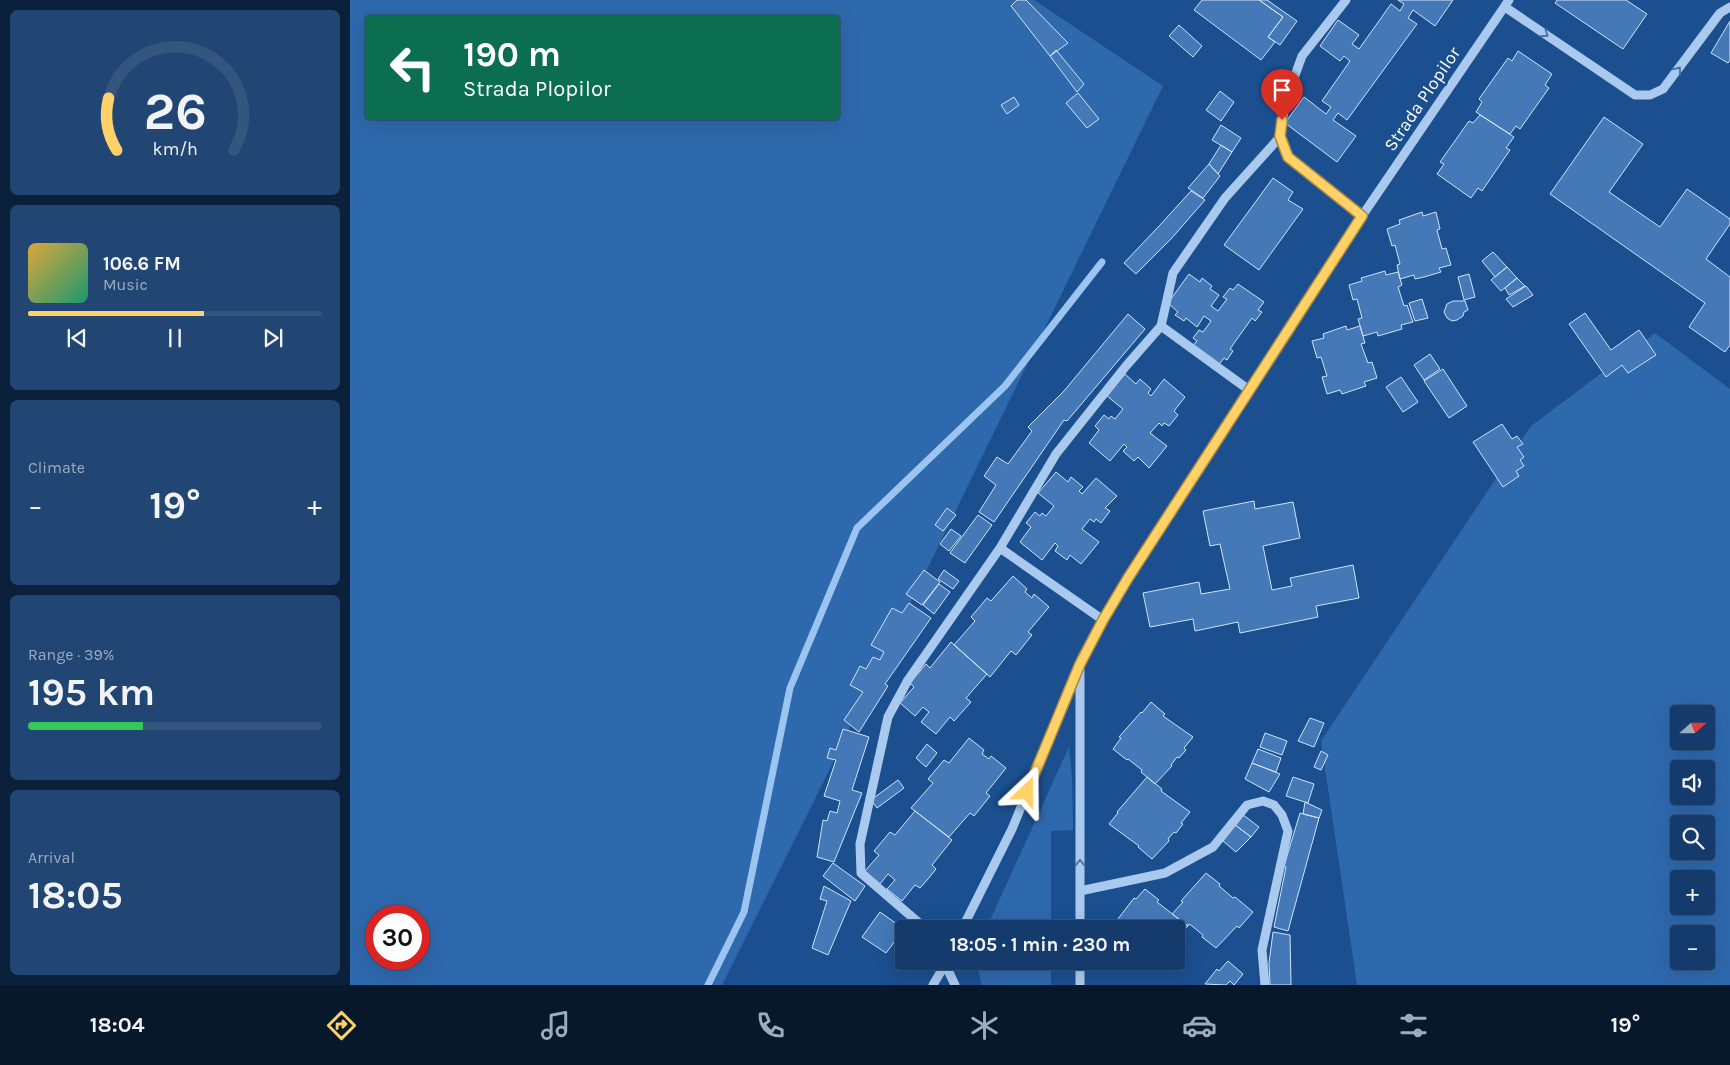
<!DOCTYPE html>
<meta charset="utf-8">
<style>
body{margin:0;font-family:Karla,sans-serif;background:#214673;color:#f1f3f6;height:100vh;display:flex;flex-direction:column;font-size:19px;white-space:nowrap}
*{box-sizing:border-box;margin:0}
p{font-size:16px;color:#9dadc1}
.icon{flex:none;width:28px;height:28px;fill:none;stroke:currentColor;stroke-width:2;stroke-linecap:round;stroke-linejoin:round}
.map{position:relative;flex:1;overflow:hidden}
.panel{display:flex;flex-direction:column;gap:10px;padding:10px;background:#0b203b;width:350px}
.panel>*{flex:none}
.guide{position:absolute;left:15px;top:15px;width:475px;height:105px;border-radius:5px;box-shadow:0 5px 20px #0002,0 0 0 1px #33557e;background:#0b6e4f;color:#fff;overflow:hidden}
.needle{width:32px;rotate:69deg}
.controls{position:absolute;left:1320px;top:705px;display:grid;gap:10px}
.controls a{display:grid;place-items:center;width:45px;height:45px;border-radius:5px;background:#143b6b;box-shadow:0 5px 20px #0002,0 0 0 1px #33557e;font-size:25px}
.speed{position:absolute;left:15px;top:905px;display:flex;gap:10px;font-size:25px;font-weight:700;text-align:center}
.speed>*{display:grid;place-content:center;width:65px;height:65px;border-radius:50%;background:#143b6b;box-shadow:0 5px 20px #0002,0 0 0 1px #33557e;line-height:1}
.speed .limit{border:8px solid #d22;background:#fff;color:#111}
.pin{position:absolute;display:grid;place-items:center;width:42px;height:42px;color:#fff;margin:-51px -21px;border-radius:50% 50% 50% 0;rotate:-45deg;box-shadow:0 0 5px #0007}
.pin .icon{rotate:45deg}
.me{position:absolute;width:55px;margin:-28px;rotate:23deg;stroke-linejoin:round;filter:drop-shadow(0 0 4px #0008)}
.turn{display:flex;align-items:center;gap:18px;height:105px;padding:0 15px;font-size:22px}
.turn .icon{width:65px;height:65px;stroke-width:2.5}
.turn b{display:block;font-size:35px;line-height:42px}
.big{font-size:38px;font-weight:700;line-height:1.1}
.panel .widget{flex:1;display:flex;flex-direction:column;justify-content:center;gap:8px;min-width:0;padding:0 18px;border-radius:8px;background:#214673}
.panel .dial{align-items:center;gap:0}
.dial svg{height:130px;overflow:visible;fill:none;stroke:#33557e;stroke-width:7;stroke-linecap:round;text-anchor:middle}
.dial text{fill:#f1f3f6;stroke:none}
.song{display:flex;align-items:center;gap:15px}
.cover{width:60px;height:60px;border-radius:8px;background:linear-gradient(135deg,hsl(40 70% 55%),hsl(160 70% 35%))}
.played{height:5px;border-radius:2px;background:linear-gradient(90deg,#ffd166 60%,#33557e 60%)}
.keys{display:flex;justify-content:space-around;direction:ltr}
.heat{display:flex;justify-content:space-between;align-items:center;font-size:28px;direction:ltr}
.charge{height:8px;border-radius:4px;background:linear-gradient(90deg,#34c759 39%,#33557e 0)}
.trip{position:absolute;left:545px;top:920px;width:290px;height:50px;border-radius:5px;background:#143b6b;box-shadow:0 5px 20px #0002,0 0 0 1px #33557e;font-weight:700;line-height:50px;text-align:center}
.tab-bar{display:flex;height:80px;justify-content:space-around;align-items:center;background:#08182b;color:#9dadc1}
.tab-bar .icon{width:35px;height:35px}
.tab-bar .on{color:#ffd166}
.tab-bar b{font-size:22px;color:#f1f3f6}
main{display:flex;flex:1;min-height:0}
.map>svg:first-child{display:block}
.green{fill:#2e69ad;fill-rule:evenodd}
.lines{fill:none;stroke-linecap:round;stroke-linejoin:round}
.stream{stroke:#9cc4f0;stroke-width:7}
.building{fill:#4478b7;stroke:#cfe3fa}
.minor{stroke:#a9c9ee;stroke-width:9}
.oneway{stroke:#4674ac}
.route-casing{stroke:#a68842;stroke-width:12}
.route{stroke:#ffd166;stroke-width:9}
.labels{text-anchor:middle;stroke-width:5;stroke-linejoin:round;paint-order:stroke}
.street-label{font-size:18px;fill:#fff;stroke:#1b4f8f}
</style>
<main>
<section class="panel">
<div class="widget dial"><svg viewBox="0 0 100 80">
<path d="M14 69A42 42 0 1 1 86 69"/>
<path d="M14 69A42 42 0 0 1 9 37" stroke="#ffd166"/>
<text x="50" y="56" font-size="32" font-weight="700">26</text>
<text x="50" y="72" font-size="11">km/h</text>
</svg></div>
<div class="widget">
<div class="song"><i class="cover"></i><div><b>106.6 FM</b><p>Music</p></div></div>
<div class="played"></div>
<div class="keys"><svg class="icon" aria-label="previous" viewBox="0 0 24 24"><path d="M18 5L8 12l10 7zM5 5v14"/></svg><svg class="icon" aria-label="pause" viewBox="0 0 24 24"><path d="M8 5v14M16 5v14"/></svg><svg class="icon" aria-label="next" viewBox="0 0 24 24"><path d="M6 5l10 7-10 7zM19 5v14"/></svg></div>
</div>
<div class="widget"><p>Climate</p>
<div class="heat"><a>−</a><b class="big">19°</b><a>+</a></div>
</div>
<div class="widget"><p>Range · 39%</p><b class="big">195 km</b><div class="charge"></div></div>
<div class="widget"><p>Arrival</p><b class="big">18:05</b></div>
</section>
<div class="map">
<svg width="1380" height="985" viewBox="0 0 1380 985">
<rect width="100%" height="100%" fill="#1b4f8f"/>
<path class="green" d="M0,0H684L813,86L464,801L372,985H0ZM18,18H488V118H18ZM26,916H69V959H26Z
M1305,333L1380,389V985H1007L971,741L1181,426ZM1329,714H1356V741H1329ZM1329,769H1356V796H1329ZM1329,824H1356V851H1329ZM1329,879H1356V906H1329ZM1329,934H1356V961H1329Z
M719,747L722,776L723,830L701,831V929H636Z
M628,961H701V985H632L627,965Z"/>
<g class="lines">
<path class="stream" d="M358,985L394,912L440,688L507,528L655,386L752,262"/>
</g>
<path class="building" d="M667,0H676L718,43L700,56L661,6Z
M852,0H909L933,17L918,37L925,42L911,60L844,10Z
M909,0H917L947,21L930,45L918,37L933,17Z
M1048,0H1103L1085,26L1063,10L1058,18L1067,24L997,120L988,113L983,120L1006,136L987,162L935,123L954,97L976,114L981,107L972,101L1000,61L994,56L990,61L970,46L988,20L1009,35L1002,44L1009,49L1041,4L1050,11L1054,4Z
M1207,0H1276L1297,14L1273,49L1205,3Z
M1380,21V60L1378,63L1361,53Z
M829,25L852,46L843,57L819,36Z
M706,50L734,84L727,92L700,56Z
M1168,51L1202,74L1195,85L1199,88L1170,129L1166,126L1160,134L1126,112L1132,102L1129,99L1158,58L1162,61Z
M870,91L884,102L871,121L856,110Z
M728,93L749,119L737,128L716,103Z
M664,97L669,105L657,114L651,105Z
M1130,115L1164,137L1156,148L1160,150L1132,191L1128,188L1121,198L1087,174L1094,164L1090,162L1119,121L1123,123Z
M1254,117L1293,144L1259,192L1310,227L1337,189L1380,219V224L1356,259L1380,277V345L1375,352L1339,327L1355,303L1200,194Z
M871,125L891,138L882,152L862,140Z
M871,145L882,152L868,174L859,164Z
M859,164L870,176L853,198L838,188Z
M923,178L943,192L938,200L953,209L909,270L874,245Z
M841,191L855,200L821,239L786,274L774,263L810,225Z
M1072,212L1073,216L1086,212L1090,229L1087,230L1092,249L1096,248L1101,265L1089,268L1091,272L1074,277L1065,279L1064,275L1050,279L1047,265L1050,264L1045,245L1042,246L1037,229L1050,224L1049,220Z
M1143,252L1157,267L1145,277L1132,261Z
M1157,267L1167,278L1151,291L1141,280Z
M1035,271L1036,275L1048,272L1052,285L1048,287L1054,306L1057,305L1063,322L1051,325L1052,329L1028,336L1027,332L1013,336L1008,319L1012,318L1007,299L1003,300L999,285L1012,281L1011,278Z
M839,274L850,282L852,278L862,286L860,289L869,295L861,306L868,311L877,299L873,297L880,288L883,290L888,284L914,302L908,310L912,312L905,321L902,318L880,349L883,351L877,360L874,358L867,367L841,348L847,341L843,338L849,330L853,332L861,321L854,316L847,327L836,318L834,321L825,315L828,312L818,303Z
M1119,274L1125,297L1114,300L1108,277Z
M1167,278L1175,286L1159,295L1155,288Z
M1176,286L1183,295L1163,307L1156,299Z
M1072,299L1078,318L1065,321L1059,303Z
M1103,301H1115L1118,310L1114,312L1113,316L1107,320L1102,321L1097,318L1094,312L1097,304Z
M1235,313L1261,350L1289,330L1306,355L1278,373L1272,365L1256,377L1219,324Z
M778,314L795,329L717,421L714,420L644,522L629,512L646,485L634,476L647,457L658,464L682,431L678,427L714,391Z
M996,326L997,330L1010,326L1015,343L1011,344L1018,363L1022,362L1027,378L1014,382L1016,386L992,394L990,390L977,394L972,377L977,376L971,357L967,358L962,341L974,338L973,334Z
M1080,354L1090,369L1074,380L1064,365Z
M1093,369L1117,406L1099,418L1074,381Z
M775,374L786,384L790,379L801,389L798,393L801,396L814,379L835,397L824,411L828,415L819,426L814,423L812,426L809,423L800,433L817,446L799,468L788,457L784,461L773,451L777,447L774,444L760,461L739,443L749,430L745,426L754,415L759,419L761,416L765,419L773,409L757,396Z
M1051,377L1068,402L1053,412L1036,387Z
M1152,424L1162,439L1167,436L1173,444L1167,447L1174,457L1170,460L1174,466L1166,471L1169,476L1153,487L1123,442Z
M706,472L718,482L721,477L733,487L729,491L732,494L746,478L767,496L755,508L760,511L751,523L746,519L744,522L740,519L732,529L749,542L731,564L720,555L717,560L705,551L708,546L705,543L692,560L670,542L681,527L676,523L685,512L690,516L692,513L696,516L704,506L688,493Z
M904,501L905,509L943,502L950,538L913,546L922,590L942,586L940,578L1003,565L1009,598L966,606L968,617L890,633L888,622L845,631L843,619L800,627L793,593L849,582L851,594L880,589L870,544L860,546L853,511Z
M597,508L606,515L593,531L585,525Z
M628,515L642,525L615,563L600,553Z
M601,529L611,536L599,551L590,544Z
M574,570L590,582L572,605L556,594Z
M594,570L609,581L603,589L588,579Z
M663,576L677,589L675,592L682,598L684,594L699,607L678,632L682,635L666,655L661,651L640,677L604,645L625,621L621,617L637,598L641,601Z
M589,584L600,592L584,614L573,605Z
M559,603L581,618L535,684L538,686L509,732L494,720L513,692L500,685L510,666L516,669L523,657L530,660L534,652L521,645L542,608L552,613Z
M601,642L637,674L616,698L621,702L604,721L600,717L586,734L571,722L579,712L573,707L565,716L550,703L564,687L560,683L576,664L580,668Z
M801,702L815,714L813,716L843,737L834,748L836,750L829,758L827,757L821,765L822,766L805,784L791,772L792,770L778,759L777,760L763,749L771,738L769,737L791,712L792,713Z
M960,718L974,723L964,747L948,741Z
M493,729L519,737L502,790L512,793L484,862L467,857L473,820L477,821L480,811L487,813L490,801L474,796L486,760L477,758L480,748L486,750Z
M915,733L937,741L932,755L910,747Z
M619,738L634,750L632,754L639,759L641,756L656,768L636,793L640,796L624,816L620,813L599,837L561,808L583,783L578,779L594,760L599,763Z
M577,744L587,753L576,767L566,758Z
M908,749L931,758L926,772L902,763Z
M971,751L978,755L971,770L964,767Z
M902,763L930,774L919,792L895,779Z
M797,777L812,789L811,791L840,812L831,823L833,824L826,833L824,832L818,839L819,841L802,859L788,847L789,846L759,824L768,813L767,812Z
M943,777L964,784L958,803L936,796Z
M548,780L554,788L527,808L521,800Z
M955,802L972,810L969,818L953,814Z
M565,811L602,840L582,865L586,869L578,879L570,888L565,885L552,901L537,889L545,880L538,874L530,884L515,871L529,855L524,851L540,832L545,835Z
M950,813L969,818L938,931L924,927L936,867L934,866Z
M892,814L909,827L901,837L884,824Z
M884,824L901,837L886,852L873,841Z
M483,863L515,886L505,901L473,876Z
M856,873L870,884L869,886L883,898L885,897L903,912L889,928L887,926L866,948L852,937L853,935L842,926L839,924L838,926L822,914L833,902L831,901Z
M474,886L501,901L478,955L462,948L477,901L470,899Z
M795,889L809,900L807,902L838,926L828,935L829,936L826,940V929L761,928L784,898L786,899Z
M530,912L554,929L536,953L512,937Z
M923,932L940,935L941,985H920L919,963Z
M878,961L893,974L884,985L880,981L876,985L855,984L867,969L869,971Z"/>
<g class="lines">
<path class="minor" d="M996,0L952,56L935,103L930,137L938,157L1012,216
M1155,7L1285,95H1300L1313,89L1370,13L1380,7
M811,326L899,390
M650,548L753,620
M730,891L815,873L863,847L897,805L913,801L924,805L932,815L938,831L912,950L915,985
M576,929L511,873L510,844L538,717L558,680L650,548L706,454L776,366L811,326L823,273L875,198L930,137
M612,929L662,829L730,664L753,620L778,578L1012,216L1159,0
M730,929V669
M595,964L605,985
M583,985L597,961
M730,985V961"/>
</g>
<defs><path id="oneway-chevron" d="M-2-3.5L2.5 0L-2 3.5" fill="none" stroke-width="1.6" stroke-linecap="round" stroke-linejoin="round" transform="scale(1.25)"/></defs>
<g class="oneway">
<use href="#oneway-chevron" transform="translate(1195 34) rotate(34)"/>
<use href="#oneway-chevron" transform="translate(1328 70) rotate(-53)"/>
<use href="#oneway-chevron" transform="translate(730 863) rotate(-90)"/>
</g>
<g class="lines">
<g class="route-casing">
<path id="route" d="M677,792L730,664L753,620L778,578L1012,216L938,157L930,136L932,120"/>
</g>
<use href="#route" class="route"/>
</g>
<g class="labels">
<g class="street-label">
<text transform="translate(1072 99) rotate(-56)" y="6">Strada Plopilor</text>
</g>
</g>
</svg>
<div class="controls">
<a><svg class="needle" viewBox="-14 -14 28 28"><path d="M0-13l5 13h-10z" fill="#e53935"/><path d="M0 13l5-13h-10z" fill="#9dadc1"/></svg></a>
<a><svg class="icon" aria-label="sound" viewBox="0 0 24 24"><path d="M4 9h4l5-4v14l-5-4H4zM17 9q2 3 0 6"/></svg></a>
<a><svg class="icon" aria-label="search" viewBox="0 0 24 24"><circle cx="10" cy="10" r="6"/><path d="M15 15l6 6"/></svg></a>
<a>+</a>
<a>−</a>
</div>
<div class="speed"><div class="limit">30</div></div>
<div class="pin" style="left:932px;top:120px;background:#d93025"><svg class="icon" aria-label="arrive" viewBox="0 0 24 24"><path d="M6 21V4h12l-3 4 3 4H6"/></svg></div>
<svg class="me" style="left:677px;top:792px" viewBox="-20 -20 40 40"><path d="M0-17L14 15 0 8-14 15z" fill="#ffd166" stroke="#fff" stroke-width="4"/></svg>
<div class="trip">18:05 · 1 min · 230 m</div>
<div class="guide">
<div class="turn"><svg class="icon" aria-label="left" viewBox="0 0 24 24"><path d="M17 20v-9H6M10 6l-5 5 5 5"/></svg><div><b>190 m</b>Strada Plopilor</div></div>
</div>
</div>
</main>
<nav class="tab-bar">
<b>18:04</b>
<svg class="icon on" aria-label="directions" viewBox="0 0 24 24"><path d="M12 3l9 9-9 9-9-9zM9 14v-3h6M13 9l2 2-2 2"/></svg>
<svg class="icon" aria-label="music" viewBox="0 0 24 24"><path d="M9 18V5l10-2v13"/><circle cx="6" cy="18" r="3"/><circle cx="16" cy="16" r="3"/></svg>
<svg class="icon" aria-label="phone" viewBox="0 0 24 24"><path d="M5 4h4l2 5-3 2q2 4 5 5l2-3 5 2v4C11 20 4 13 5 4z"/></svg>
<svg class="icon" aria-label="climate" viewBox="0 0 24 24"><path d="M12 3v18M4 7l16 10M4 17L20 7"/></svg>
<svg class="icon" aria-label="car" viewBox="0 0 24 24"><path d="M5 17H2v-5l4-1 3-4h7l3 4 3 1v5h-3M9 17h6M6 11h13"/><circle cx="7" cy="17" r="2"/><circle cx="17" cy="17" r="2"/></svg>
<svg class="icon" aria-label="filters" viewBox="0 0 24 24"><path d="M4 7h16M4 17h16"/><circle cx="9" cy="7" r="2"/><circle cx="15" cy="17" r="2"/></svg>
<b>19°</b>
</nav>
